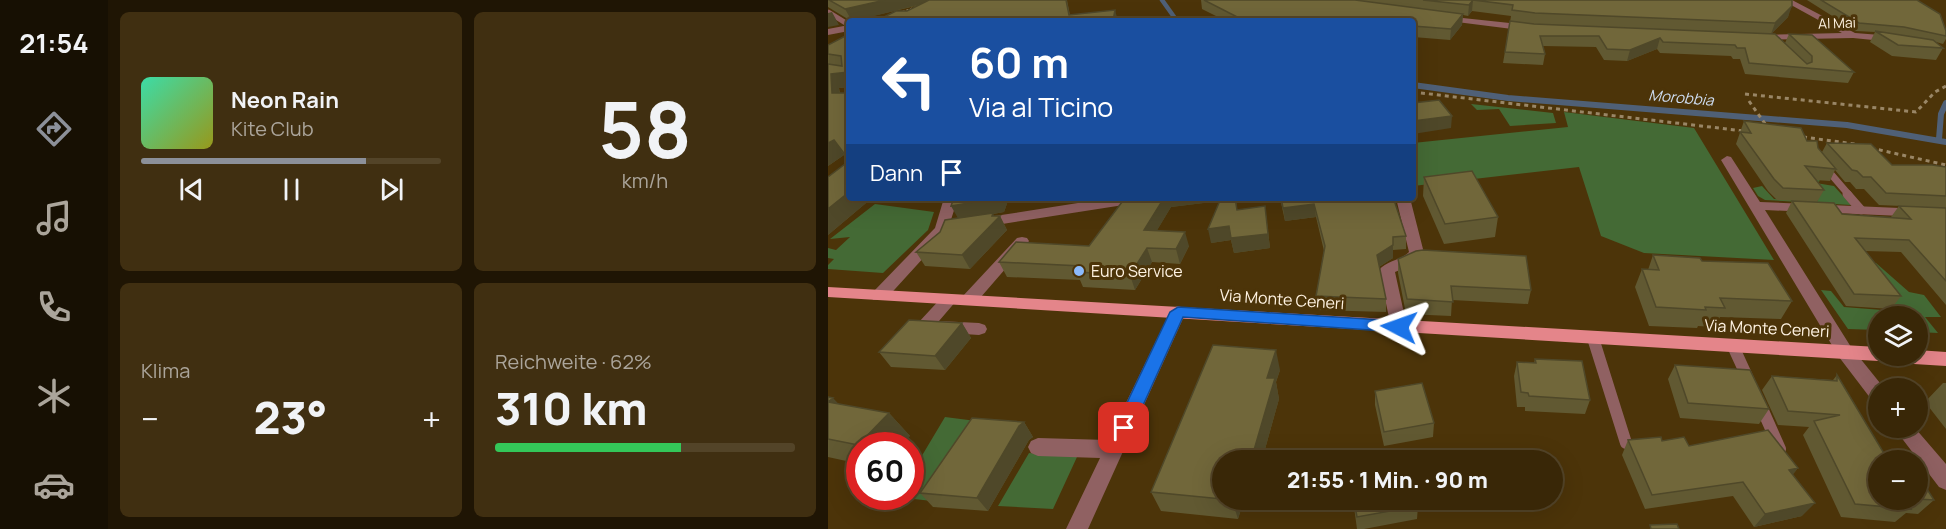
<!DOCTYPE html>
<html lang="de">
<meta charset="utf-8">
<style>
body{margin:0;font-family:Manrope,sans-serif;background:#402f11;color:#f1f3f6;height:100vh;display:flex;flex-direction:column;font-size:22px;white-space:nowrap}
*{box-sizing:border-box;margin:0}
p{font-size:20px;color:#aba59b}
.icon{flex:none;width:33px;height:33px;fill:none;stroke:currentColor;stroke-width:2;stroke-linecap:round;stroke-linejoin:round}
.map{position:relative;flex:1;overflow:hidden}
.sheet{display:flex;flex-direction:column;gap:12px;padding:12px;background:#1f1504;width:720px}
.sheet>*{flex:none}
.top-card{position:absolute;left:18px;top:18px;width:570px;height:183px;border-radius:6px;box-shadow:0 6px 24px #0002,0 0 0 2px #534428;background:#1a4fa0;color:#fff;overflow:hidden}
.buttons{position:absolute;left:1040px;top:306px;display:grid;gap:12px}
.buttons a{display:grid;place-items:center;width:60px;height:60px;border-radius:50%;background:#392707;box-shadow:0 6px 24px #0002,0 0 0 2px #534428;font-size:30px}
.speed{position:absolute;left:18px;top:432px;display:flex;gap:12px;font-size:30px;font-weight:700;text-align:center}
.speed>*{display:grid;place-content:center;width:78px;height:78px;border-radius:50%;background:#392707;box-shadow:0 6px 24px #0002,0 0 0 2px #534428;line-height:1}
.speed .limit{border:9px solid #d22;background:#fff;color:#111}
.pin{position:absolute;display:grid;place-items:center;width:51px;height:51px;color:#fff;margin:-26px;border-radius:12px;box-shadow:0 3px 9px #0006}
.me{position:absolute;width:66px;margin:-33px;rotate:274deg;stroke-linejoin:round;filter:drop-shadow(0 0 4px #0008)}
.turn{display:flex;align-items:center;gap:21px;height:126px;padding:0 24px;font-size:27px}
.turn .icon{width:78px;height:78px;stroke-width:2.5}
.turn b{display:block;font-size:42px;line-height:51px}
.then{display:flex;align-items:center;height:57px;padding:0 24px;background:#0003;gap:12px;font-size:22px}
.big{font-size:45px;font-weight:800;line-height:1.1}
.sheet .widget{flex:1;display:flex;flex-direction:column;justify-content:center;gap:9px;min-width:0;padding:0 21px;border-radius:9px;background:#402f11}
.sheet .dial{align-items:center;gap:0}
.dial b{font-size:78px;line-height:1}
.song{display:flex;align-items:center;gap:18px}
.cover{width:72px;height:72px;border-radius:9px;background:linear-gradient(135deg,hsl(160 70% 55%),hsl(60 70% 35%))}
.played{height:6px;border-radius:3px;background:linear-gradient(90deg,#8c9099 75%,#534428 75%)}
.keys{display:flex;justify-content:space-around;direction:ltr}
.heat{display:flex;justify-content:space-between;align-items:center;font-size:33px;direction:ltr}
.charge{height:9px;border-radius:4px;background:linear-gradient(90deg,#34c759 62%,#534428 0)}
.sheet .tiles{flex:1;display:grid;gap:12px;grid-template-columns:repeat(2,1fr)}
.trip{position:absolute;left:384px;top:450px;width:351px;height:60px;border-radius:30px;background:#392707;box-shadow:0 6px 24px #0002,0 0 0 2px #534428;font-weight:800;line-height:60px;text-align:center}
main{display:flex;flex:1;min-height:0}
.dock{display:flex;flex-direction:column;width:108px;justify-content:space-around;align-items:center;background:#171003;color:#aba59b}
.dock .icon{width:42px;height:42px}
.dock .selected{color:#8c9099}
.dock b{font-size:27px;color:#f1f3f6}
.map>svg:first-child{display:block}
.green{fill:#446a35}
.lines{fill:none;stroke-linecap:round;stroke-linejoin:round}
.stream-far1{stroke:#4f6077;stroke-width:4.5}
.stream{stroke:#4f6077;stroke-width:6}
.path-far1{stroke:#998666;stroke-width:2;stroke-dasharray:2 2;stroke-linecap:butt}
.path{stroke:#998666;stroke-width:3;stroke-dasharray:4 4;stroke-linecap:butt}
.lane-far3{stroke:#906162;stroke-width:5}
.lane-far2{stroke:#906162;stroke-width:7}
.lane-far1{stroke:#906162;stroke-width:9}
.lane{stroke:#906162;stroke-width:12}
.street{fill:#906162;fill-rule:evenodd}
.primary{fill:#e4858a;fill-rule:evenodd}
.wall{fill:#615932}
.shaded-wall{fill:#4f4829}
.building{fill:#71673a;stroke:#4f4829;stroke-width:1.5}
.route{fill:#1a73e8;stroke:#114b97;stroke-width:1.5}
.poi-dot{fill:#8bbafc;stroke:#4c3409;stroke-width:2}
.labels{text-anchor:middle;stroke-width:6;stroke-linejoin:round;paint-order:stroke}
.far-street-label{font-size:14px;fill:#fff3e2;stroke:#4c3409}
.far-water-label{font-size:15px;font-style:italic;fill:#ceddf2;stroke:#4c3409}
.poi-label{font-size:16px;fill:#fff3e2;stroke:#4c3409;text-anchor:start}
.street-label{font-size:16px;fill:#fff3e2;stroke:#4c3409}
</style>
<main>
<nav class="dock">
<b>21:54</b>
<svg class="icon selected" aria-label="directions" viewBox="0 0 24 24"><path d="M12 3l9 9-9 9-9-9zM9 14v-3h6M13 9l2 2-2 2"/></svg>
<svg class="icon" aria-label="music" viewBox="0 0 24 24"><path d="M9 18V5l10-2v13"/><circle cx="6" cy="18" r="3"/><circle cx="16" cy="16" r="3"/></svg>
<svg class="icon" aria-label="phone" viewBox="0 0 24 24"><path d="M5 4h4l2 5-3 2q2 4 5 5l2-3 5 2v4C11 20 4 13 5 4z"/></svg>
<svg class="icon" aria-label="climate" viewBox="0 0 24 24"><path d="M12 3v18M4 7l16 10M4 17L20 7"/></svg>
<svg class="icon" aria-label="car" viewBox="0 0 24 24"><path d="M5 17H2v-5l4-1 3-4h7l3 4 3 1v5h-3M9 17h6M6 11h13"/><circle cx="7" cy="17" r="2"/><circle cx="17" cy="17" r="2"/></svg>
</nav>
<section class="sheet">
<div class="tiles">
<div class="widget">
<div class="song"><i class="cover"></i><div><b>Neon Rain</b><p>Kite Club</p></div></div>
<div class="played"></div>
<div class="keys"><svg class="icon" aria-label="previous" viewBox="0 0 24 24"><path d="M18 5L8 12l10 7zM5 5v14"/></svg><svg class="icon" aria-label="pause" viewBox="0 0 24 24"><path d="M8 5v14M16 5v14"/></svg><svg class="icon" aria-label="next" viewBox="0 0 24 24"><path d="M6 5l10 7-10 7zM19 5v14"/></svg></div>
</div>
<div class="widget dial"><b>58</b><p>km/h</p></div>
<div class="widget"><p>Klima</p>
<div class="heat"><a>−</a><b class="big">23°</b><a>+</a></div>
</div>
<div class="widget"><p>Reichweite · 62%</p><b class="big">310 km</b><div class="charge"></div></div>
</div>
</section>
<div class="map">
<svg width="1118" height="529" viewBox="0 0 1118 529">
<rect width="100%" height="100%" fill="#4c3409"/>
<path class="green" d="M643,104L725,113L728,123L682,126L671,109L649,110Z
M736,112L866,128L946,260L816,253L773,236L751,167L585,186V143L740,127Z
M985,174L992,181L988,183L1006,186L1023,205L937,200L930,196L925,188L934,186L946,199L990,201L971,175Z
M47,204L106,212L100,230L55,273L0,269V265L6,259L0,258V248L8,250L22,237L2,239Z
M1048,263L1081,292L1096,295L1113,317H1097L1110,333L1089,332V316H1050V330L1020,329L993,290L1003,291L1016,307L1067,311L1048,284L1028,267Z
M117,417L156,422L104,501L68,497L82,496L83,474Z
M201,453L249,457L225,509L170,506Z"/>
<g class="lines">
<path class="stream-far1" d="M334,0L349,21"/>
<path class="stream" d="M585,85L680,98L1019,125L1118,142
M1111,139L1113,114L1118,103"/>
<path class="path-far1" d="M71,13L89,7
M41,21L58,17"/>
<path class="path" d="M585,92L916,131
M917,94L1088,112L1107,92L1118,86
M921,101L940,128
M975,137L1027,144
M1043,148L1118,165"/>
<path class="lane-far3" d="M0,12L21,25"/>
<path class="lane-far2" d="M996,166L1021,195"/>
<path class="lane-far1" d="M1019,194L1033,210
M164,221L311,198
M765,337L766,340"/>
<path class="lane" d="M765,338L798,443
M905,346L921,381
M932,404L952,449"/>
<path class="street" d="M954,0H964L1027,33L1065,36L1069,39L1065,42L1025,38L930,40L929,38L933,35L1014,33Z
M616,16L700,25L704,28L700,31L613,20V16Z
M21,25V31L0,35V29Z
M899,156L903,157L932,202L1118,210V218L937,210L1023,347L1056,388H1050V402L1043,399L1011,357L893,160Z
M116,198H130L119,232L57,300H45L43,296L45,292L107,228Z
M568,198H582L596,253L584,265L567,272L579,327L577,331H565L563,327L551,270C558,261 573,260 581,252Z
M194,237L199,238L201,241L199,244L146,305H134L132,301L134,297L189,238Z
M121,294L127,296L129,300L111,321L151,323L157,325L159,329L157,333L151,335L90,331L88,327L90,323L115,296Z
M350,306L356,308L358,312L260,529H238L272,458L210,456L203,453L200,447L203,441L210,438L280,440L342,312L344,308Z
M1066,428H1087L1118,464V490L1111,487Z"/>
<path class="primary" d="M0,287L1050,347V356H1058L1050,361L0,297Z
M1089,350L1118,352V366L1070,363L1064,361L1061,356H1089Z"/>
</g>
<path class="wall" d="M0,0H239L242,15L290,21L79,11L92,5L23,21L0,7Z
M373,0H964L960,17L943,34L957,43L961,34L1026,72L1020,83L917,74L912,59H905L903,56L832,53L829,49L799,61L776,60L768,47L715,46L717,54L715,65L675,63L683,16L644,11L640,16L635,15L634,25L622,40L585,37V21H398L374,9Z
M979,0H1089L1118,31V39L1115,44L1108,42L1115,48L1108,60L1064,56L1042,42L1047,32L1028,31Z
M21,34V87L11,88L12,93H21V198H44L0,235L21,162L16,155L0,166V45Z
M916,121L979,141L990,148L994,152L999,143L1064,165L1118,167V208L1051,205L1036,189H1028L1022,182H1017L1007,170L1002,181L987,180L996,190L989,202L949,200L940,191L908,144Z
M596,177L670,217L667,237L616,244L595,196Z
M126,198H181L176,212L165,214L166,216H172L179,230L142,269L97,266L88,252L112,232L130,218Z
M297,198H408L409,210L437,206L442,248L406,253L403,240L383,243L391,201L343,207L329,230L361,246L352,264L324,262L307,290L255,287L252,280L179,277L171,262L261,246Z
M452,198H555L578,236V249L565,250V258L551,267L558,299V312L489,310L488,296L496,251L488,217L457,221Z
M964,201L1014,214L1063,217L1071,206L1118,208V305L1073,252L1037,251L1073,296L1063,309L1018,306L958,213Z
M825,255L874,261L964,301L953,319L892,317L887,327L870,326L869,328L821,326L807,287L814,269L820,270Z
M570,259L703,290L700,304L624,300L623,316L578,314L570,273Z
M134,323L143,338L117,370L63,367L51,352Z
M707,359L762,400L757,414L697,411V407H689L686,376L689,362L706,363Z
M847,365L941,409L931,424L852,418L840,379Z
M452,370L448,382L451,399L434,460H394V500H416L410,519L333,511L323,492Z
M1009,375L1050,500H1089V475L1106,500L1090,514L1078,513L1067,522L1013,517L975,435L981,427L950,425L934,390L944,376L1005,380Z
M1115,383H1118V429L1097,402Z
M547,391L606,423L605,437L556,446L547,405Z
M0,397L10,404L61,413L82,436L32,446V464L0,457Z
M196,422L205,437L201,440L160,511L105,507L92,493Z
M800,440L834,441L970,468L965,474L974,516L926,527L905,496L817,509L794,455Z
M525,500H588L590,506L589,519L536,529H529Z"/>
<path class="shaded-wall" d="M57,0H110L26,21H24L17,9Z
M645,0L644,11L640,16L641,5Z
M964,6L960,17L943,34L947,23Z
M287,10L290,21H285Z
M4,12L11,25L0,27V13Z
M635,14L634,25L622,40L623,29Z
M832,38L829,49L799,61L802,50Z
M21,72V87L11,88L13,107L4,93L3,74Z
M624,116L623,128L585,134V121Z
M6,140L16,155L0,166V143Z
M21,192V198H44L0,235V209Z
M170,198H181L176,212L165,214L168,220L172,216L179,230L142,269L134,255L131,220L123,206Z
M336,198H400L401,200L343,207L321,244L316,230Z
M486,204L488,217L457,221L455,208Z
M437,206L442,248L406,253L403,240L383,243L380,229Z
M357,232L361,246L352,264L348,249Z
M565,245V258L549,268V255Z
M319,248L324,262L307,290L302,275Z
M134,323L143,338L117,370L107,356Z
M448,350L452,370L448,382L451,399L434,460H425L424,457L439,378Z
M5,398L28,422L0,402Z
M61,413L82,436L74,446H32L30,445Z
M196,422L205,437L201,440L160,511L149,498L191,426Z
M970,468L959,482L961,470Z
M404,500H416L410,519Z
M987,503L974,516L926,527L937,514Z"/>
<path class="building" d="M1,0H57L17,9Z
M101,0H238L241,15L287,10L285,21H210V20L202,21H48L68,11H79Z
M376,0H527L635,14L623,29L585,26V21H417Z
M595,0H964V6L947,23L707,13L684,10L685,5L645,0L641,5Z
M993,0H1089L1112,14L1118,31V36L1076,27L1031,23Z
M682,21L706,24L947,34L979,64L984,62V56L961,34L984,35L1026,72L921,63L917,48H909L907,45L835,42L832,38L802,50L779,49L771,36H712L717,54L677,52Z
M1047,31L1105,40L1115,48L1070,45Z
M21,34V72L3,74L4,93H21V160L6,140L0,143V64L14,66L13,56L0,54V45Z
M611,100L624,116L585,121V103Z
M916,121L973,128L979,141H989L990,148L1008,169L977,166L996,190L955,188L946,179L912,132L923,133Z
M999,143L1043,144L1064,165H1104L1118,167V196L1058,193L1043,177H1035L1029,171L1024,170Z
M21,161V192L0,209V177Z
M644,171L670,217L617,224L596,177Z
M126,198H170L123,206Z
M297,198H336L316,230L357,232L348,249L319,248L302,275L249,272L253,266L171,262L188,242L261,246Z
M393,198H407L409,210L437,206L440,234L403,238L401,226L380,229Z
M453,198H555L556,201L566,200L578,236L565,237V245L549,255L558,299L488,296L497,246L486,204L455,208Z
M964,201L1006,203L1014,214L1083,219L1071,206L1118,208V281L1081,240L1027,238L1073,296L1026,294Z
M165,213L164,216H172L134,255L88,252L112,232L117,220Z
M595,250L698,256L703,290L623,286L625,302L579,299L570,259L588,251Z
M825,255L872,258L874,261L940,263L964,301L892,298L897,308L877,307L878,310L828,307L814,269L831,270Z
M81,320L134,323L107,356L51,352Z
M385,345L448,350L439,378H447L424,457H417L416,460H394V499L323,492Z
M707,359L754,361L762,400L701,396L700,393L693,392L689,362L708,363Z
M847,365L922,370L941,409L860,403Z
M1009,375L1060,460H1050V500H1077L1083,509L1027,504L986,421L1012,415L960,411L944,376L1009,381Z
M594,383L606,423L556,432L547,391Z
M0,397L5,398L0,402L61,413L30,445L0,439Z
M144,418L196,422L191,426L149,498L92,493Z
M940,430L970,468L961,470L987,503L937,514L915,482L824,495L800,440L833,437L834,441L856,437L861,446Z
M578,457L579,460H559Z
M1089,475H1090L1106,500L1089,499Z
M526,500H588L590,506L529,517Z
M849,524L851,529H823L822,525Z"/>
<path class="route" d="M350,307L571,321L576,323L578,327L576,331L571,332L355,317L302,434L296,436L289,434L287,428L342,312Z"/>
<circle class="poi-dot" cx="251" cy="271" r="6"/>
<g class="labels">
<g class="far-street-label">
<text transform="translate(1009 23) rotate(-2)" y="5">Al Mai</text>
</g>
<g class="far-water-label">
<text transform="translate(853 98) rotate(5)" y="5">Morobbia</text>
</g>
<g class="poi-label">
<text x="263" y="277">Euro Service</text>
</g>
<g class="street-label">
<text transform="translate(454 299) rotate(4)" y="6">Via Monte Ceneri</text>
<text transform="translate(939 328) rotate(3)" y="6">Via Monte Ceneri</text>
</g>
</g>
</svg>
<div class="buttons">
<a><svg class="icon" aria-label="layers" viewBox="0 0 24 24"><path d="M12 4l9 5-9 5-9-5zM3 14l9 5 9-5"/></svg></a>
<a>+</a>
<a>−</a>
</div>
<div class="speed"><div class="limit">60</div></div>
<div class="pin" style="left:296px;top:428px;background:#d93025"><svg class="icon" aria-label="arrive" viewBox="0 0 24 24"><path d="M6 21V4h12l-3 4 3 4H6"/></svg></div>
<svg class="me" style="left:571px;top:327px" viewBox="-20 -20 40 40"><path d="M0-17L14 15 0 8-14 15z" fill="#1a73e8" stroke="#fff" stroke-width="4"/></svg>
<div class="trip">21:55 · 1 Min. · 90 m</div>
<div class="top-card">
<div class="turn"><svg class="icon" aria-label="left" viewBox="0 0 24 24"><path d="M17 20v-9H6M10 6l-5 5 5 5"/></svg><div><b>60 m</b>Via al Ticino</div></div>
<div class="then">Dann<svg class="icon" aria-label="arrive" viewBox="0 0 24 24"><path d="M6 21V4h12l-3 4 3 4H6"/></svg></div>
</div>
</div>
</main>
